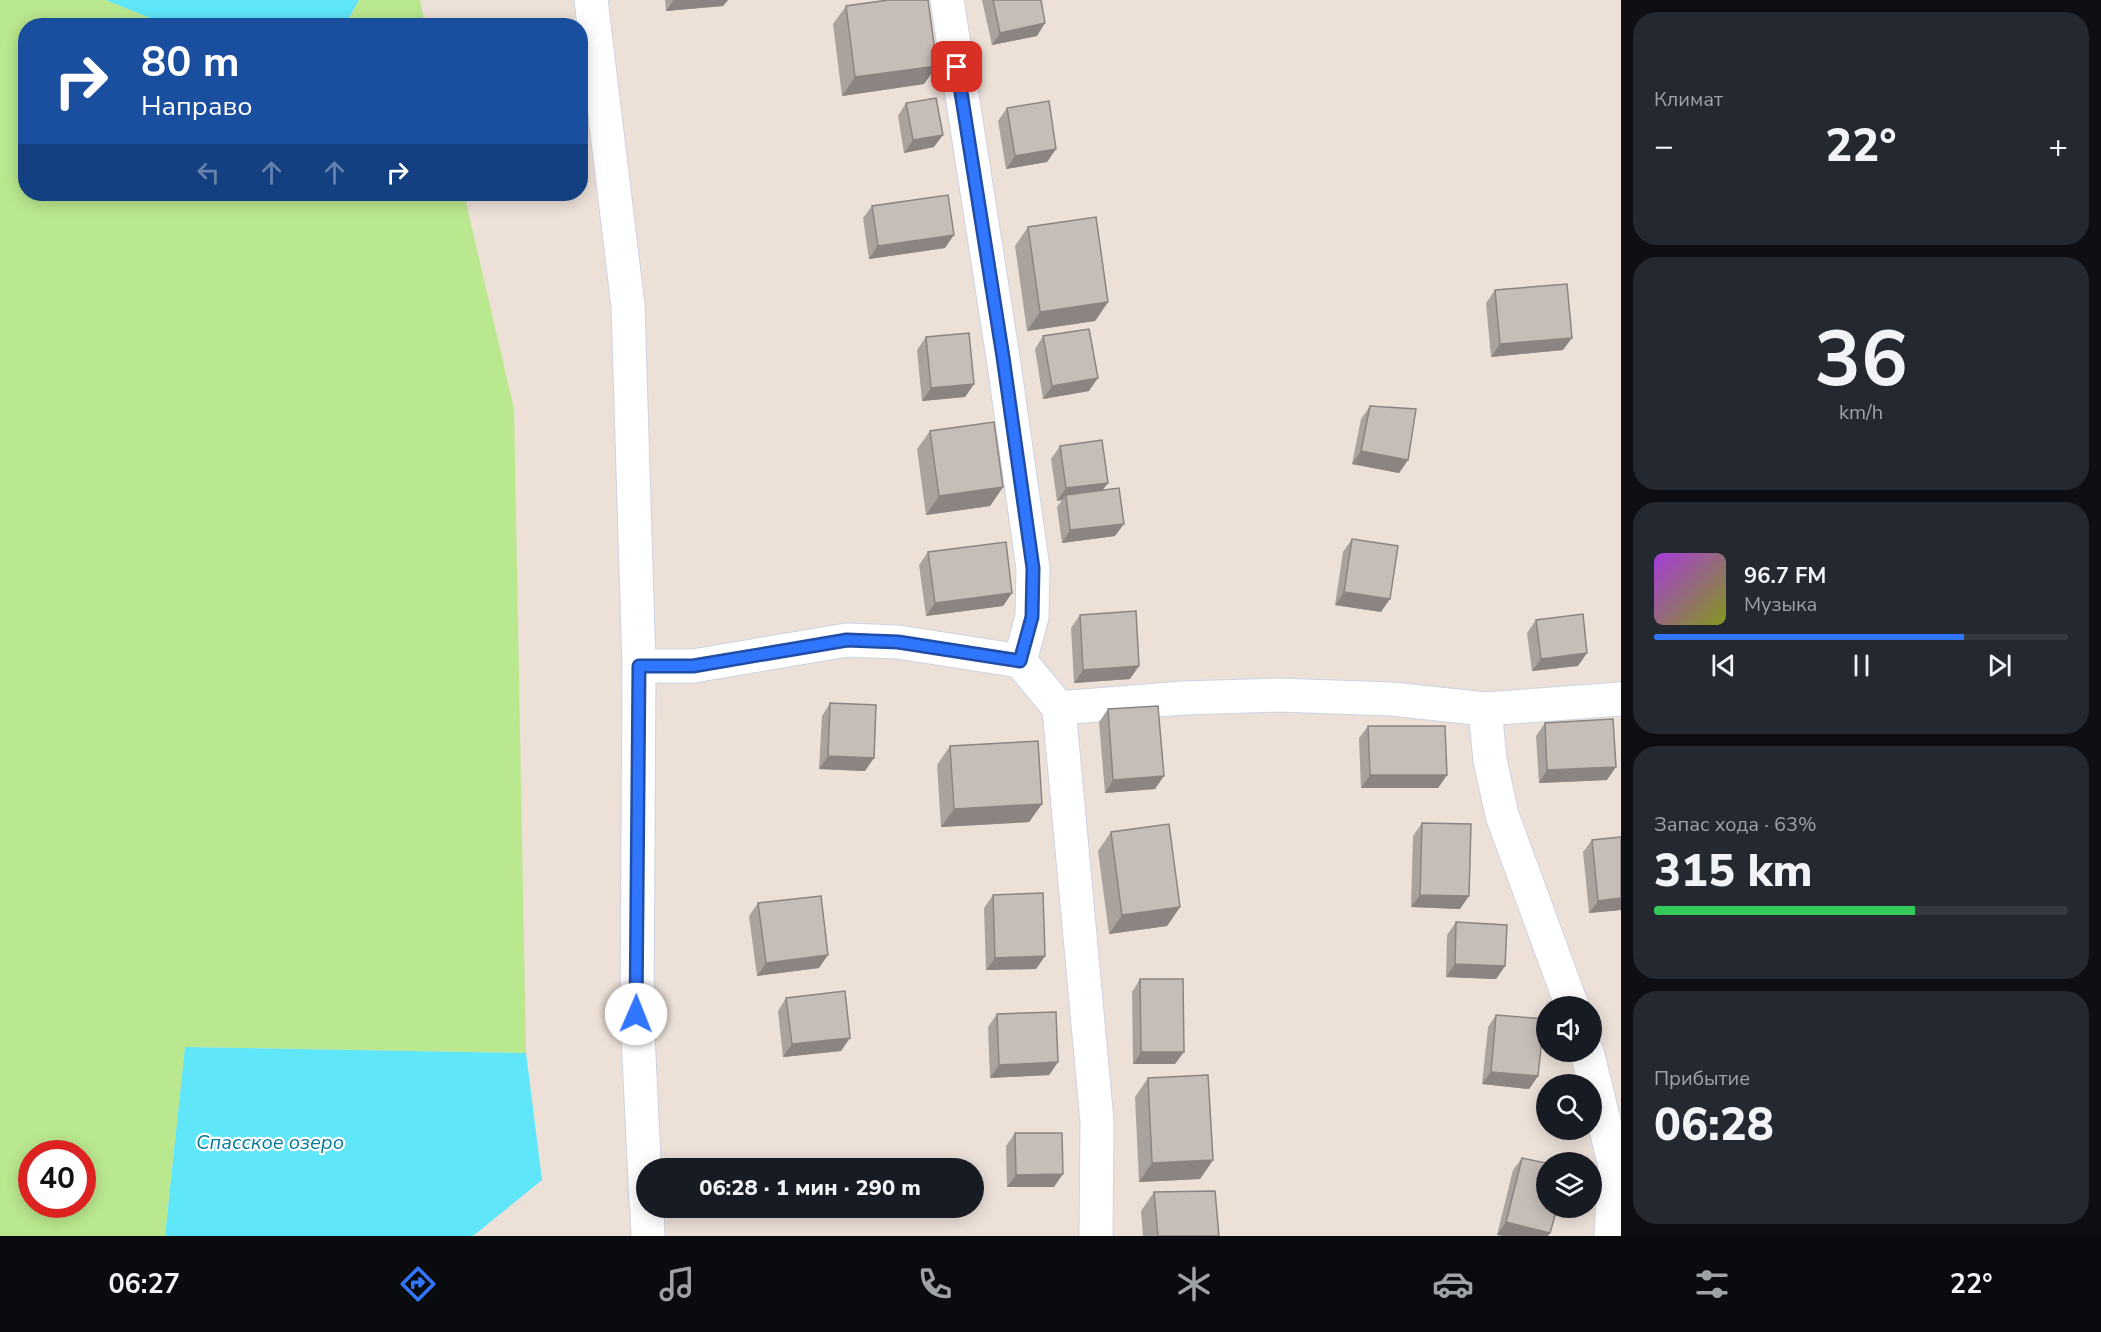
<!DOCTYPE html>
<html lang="ru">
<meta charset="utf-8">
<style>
body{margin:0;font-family:"Nunito Sans",sans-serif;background:#242831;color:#f1f3f6;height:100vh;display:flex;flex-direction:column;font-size:22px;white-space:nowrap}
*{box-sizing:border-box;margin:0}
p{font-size:20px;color:#9ea1a6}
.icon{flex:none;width:33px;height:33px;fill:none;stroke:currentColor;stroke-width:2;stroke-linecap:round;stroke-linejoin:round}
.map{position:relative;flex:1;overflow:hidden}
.sheet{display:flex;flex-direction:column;gap:12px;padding:12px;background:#0d0f14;width:480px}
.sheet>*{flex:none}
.top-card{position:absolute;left:18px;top:18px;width:570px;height:183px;border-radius:24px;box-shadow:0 3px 15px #0003;background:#1a4fa0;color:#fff;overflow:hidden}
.fabs{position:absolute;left:1536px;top:996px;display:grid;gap:12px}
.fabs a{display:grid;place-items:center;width:66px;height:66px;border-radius:50%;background:#171b24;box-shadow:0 3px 15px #0003;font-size:30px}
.speed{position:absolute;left:18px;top:1140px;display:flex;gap:12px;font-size:30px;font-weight:700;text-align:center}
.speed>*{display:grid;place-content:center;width:78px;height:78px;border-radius:50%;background:#171b24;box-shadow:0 3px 15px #0003;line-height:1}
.speed .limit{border:9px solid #d22;background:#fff;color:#111}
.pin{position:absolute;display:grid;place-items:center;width:51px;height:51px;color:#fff;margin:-26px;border-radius:12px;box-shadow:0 3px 9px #0006}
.me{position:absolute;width:66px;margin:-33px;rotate:1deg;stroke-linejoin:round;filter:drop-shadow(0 0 4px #0008)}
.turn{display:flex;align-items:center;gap:21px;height:126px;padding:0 24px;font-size:27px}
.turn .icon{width:78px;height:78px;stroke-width:2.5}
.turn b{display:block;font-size:42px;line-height:51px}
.lanes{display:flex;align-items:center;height:57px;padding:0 24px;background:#0003;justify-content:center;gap:30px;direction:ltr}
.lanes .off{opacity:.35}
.big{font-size:45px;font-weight:800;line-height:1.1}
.sheet .card{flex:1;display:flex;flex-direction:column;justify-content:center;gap:9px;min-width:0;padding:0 21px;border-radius:24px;background:#242831}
.sheet .dial{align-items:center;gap:0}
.dial b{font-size:78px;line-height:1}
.song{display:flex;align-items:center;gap:18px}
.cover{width:72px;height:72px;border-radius:9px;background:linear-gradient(135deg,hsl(280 70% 55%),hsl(70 70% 35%))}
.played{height:6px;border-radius:3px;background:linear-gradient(90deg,#3176ff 75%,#363941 75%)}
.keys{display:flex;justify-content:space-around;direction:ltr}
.heat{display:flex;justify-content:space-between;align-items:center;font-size:33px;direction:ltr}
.charge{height:9px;border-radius:4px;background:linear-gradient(90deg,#34c759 63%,#363941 0)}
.trip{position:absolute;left:636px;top:1158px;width:348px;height:60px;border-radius:30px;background:#171b24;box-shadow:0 3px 15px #0003;font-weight:800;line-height:60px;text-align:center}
.tabs{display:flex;height:96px;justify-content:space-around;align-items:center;background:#090b0e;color:#9ea1a6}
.tabs .icon{width:42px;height:42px}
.tabs .on{color:#3176ff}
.tabs b{font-size:27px;color:#f1f3f6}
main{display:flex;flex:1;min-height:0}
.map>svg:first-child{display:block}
.green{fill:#bae88e;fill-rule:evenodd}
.water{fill:#5fe7f9}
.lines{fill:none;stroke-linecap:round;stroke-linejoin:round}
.minor-casing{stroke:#ccd4e2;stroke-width:35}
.tertiary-casing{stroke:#ccd4e2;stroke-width:35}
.minor{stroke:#fff;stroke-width:33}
.tertiary{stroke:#fff;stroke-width:33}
.wall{fill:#aaa39d}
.shaded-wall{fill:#8b8480}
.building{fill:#c6bdb7;stroke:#8b8480;stroke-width:1.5}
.route-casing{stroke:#204da6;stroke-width:15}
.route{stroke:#3176ff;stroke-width:10}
.labels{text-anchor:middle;stroke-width:4.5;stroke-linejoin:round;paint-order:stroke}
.water-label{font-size:20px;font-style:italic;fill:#037c9a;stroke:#fff}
</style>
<main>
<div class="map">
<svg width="1621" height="1236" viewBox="0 0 1621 1236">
<rect width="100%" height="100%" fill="#ece0d7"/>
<path class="green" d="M0,0H106L167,25L26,26V194H464L514,409L526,1053L185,1047L165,1236H0ZM32,1154H82V1204H32Z
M359,0H420L425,25L345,26Z"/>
<path class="water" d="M106,0H359L345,25H167Z
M185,1047L526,1053L542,1180L473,1236H165Z"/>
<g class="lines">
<g class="minor-casing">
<path id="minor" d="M947,0L1003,357L1033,568L1032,617L1020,661
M639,666H693L847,640L898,642L1020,661L1059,708L1183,698L1278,695L1392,699L1485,709L1621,699
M1059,708L1097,1121L1096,1236
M1485,709L1490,760L1502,815L1572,1006
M1587,1052L1615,1166L1611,1236"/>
</g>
<g class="tertiary-casing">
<path id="tertiary" d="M591,0L628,306L639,666L637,1014L646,1202
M647,1208L648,1236"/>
</g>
<use href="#minor" class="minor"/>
<use href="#tertiary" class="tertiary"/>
</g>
<path class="wall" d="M665,0H728L723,6L666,11Z
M982,0H1041L1037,36L992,45Z
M846,6L924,84L842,96L833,24Z
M906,103L934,147L904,153L898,116Z
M1007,108L1056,149L1047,162L1006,169L998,121Z
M872,206L945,248L869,259L863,218Z
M1028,227L1108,302L1095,321L1027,331L1015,246Z
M1495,290L1563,350L1491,357L1486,303Z
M1043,336L1089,391L1043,399L1035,349Z
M926,337L974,384L965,397L922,401L917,350Z
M1370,406L1408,460L1399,473L1352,464L1361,419Z
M930,431L1003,487L990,506L926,515L917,449Z
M1060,446L1102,490L1115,536L1062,543L1057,507L1062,500L1057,501L1051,459Z
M1352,539L1381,612L1335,605L1343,552Z
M928,552L1012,593L1003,606L926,616L919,565Z
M1080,615L1130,679L1074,683L1071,628Z
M1536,620L1578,666L1532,671L1527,633Z
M830,703L865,771L819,769L822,716Z
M1108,709L1155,789L1105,793L1099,722Z
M1545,723L1607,780L1539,783L1536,736Z
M1368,726L1447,775L1438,788H1361L1359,738Z
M950,746L1042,804L1029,822L941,827L937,765Z
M1422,823L1460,909L1411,907L1413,836Z
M1111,832L1180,907L1167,926L1109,934L1098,851Z
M1592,840L1621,910L1589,913L1583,852Z
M993,895L1045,956L1036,969L986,970L984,908Z
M758,903L819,968L757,976L749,916Z
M1456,922L1505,966L1496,979L1446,977L1447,935Z
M1140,979L1175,1064H1133L1132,992Z
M786,998L841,1051L783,1057L778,1011Z
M997,1014L1058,1062L1049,1075L990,1078L988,1027Z
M1496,1015L1538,1076L1529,1089L1482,1084L1488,1027Z
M1148,1078L1213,1160L1200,1179L1139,1182L1135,1097Z
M1015,1133L1054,1187H1007L1006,1146Z
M1522,1158L1546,1208L1497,1235L1513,1170Z
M1154,1192L1219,1236H1143L1141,1211Z"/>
<path class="shaded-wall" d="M674,0H728L723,6L666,11Z
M1045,23L1037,36L992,45L1000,33Z
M937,66L924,84L842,96L855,77Z
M943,135L934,147L904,153L913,140Z
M1056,149L1047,162L1006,169L1015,156Z
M954,235L945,248L869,259L878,246Z
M1108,302L1095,321L1027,331L1040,312Z
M1572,338L1563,350L1491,357L1500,344Z
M1098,378L1089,391L1043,399L1052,386Z
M974,384L965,397L922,401L931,388Z
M1361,451L1408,460L1399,473L1352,464Z
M1108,483L1099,495H1066L1062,500L1057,501L1066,488Z
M1003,487L990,506L926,515L939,496Z
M1124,524L1115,536L1062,543L1070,530Z
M1344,592L1390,599L1381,612L1335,605Z
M1012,593L1003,606L926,616L935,603Z
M1587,653L1578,666L1532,671L1541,659Z
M1139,666L1130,679L1074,683L1083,670Z
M828,756L874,758L865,771L819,769Z
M1616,767L1607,780L1539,783L1547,770Z
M1370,775H1447L1438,788H1361Z
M1164,776L1155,789L1105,793L1113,780Z
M1042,804L1029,822L941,827L954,809Z
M1420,895L1469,896L1460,909L1411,907Z
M1621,898V910L1589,913L1598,901Z
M1180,907L1167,926L1109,934L1122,915Z
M828,955L819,968L757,976L766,963Z
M1045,956L1036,969L986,970L995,958Z
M1455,964L1505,966L1496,979L1446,977Z
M850,1038L841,1051L783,1057L792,1044Z
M1141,1052H1184L1175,1064H1133Z
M1058,1062L1049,1075L990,1078L999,1065Z
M1491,1072L1538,1076L1529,1089L1482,1084Z
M1213,1160L1200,1179L1139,1182L1152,1163Z
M1063,1174L1054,1187H1007L1016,1175Z
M1506,1222L1550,1233L1548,1236H1503L1497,1235Z"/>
<path class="building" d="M888,0H928L937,66L855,77L846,6Z
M993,0H1041L1045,23L1000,33Z
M936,98L943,135L913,140L906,103Z
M1049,101L1056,149L1015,156L1007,108Z
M948,195L954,235L878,246L872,206Z
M1096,217L1108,302L1040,312L1028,227Z
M1567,284L1572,338L1500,344L1495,290Z
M1089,329L1098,378L1052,386L1043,336Z
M969,333L974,384L931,388L926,337Z
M1370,406L1416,409L1408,460L1361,451Z
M994,422L1003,487L939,496L930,431Z
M1102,440L1108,483L1066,488L1060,446Z
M1119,488L1124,524L1070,530L1066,495Z
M1352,539L1398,546L1390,599L1344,592Z
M1006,542L1012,593L935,603L928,552Z
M1136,611L1139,666L1083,670L1080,615Z
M1583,614L1587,653L1541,659L1536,620Z
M830,703L876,705L874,758L828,756Z
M1158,706L1164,776L1113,780L1108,709Z
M1613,719L1616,767L1547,770L1545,723Z
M1368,726H1445L1447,775H1370Z
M1038,741L1042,804L954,809L950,746Z
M1422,823L1471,824L1469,896L1420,895Z
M1169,824L1180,907L1122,915L1111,832Z
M1621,837V898L1598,901L1592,840Z
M1043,893L1045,956L995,958L993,895Z
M821,896L828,955L766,963L758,903Z
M1456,922L1507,925L1505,966L1455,964Z
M1140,979H1183L1184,1052H1141Z
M845,991L850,1038L792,1044L786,998Z
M1056,1012L1058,1062L999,1065L997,1014Z
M1496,1015L1544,1019L1538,1076L1491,1072Z
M1208,1075L1213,1160L1152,1163L1148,1078Z
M1015,1133H1062L1063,1174L1016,1175Z
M1522,1158L1546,1163V1208H1557L1550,1233L1506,1222Z
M1215,1191L1219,1236H1158L1154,1192Z"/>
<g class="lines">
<g class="route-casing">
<path id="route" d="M636,1014L639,666H693L847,640L898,642L1020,661L1032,617L1033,568L1003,357L957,67"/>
</g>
<use href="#route" class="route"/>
</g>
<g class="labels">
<g class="water-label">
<text x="270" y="1149">Спасское озеро</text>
</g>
</g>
</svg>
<div class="fabs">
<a><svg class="icon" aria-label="sound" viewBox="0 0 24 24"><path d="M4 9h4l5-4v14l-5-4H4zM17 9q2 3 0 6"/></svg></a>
<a><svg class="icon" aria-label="search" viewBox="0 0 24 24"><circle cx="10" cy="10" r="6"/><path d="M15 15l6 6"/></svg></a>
<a><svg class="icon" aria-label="layers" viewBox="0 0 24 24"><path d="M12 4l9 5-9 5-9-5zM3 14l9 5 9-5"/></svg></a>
</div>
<div class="speed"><div class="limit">40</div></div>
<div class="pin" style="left:957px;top:67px;background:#d93025"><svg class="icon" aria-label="arrive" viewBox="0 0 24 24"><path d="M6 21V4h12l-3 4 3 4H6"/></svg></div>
<svg class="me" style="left:636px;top:1014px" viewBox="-20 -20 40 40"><circle r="19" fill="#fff"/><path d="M0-13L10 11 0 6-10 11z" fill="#3176ff"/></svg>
<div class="trip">06:28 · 1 мин · 290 m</div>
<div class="top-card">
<div class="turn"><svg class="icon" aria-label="right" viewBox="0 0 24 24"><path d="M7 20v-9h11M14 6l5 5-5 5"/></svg><div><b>80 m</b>Направо</div></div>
<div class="lanes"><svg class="icon off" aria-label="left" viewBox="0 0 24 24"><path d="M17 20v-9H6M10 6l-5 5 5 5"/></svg><svg class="icon off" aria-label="ahead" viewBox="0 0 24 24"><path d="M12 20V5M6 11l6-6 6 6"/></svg><svg class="icon off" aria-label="ahead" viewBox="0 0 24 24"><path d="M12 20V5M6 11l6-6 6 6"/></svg><svg class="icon" aria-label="right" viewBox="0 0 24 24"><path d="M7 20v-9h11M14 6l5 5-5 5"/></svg></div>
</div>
</div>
<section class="sheet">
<div class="card"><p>Климат</p>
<div class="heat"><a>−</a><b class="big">22°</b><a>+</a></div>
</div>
<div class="card dial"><b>36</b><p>km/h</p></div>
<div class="card">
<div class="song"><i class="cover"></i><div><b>96.7 FM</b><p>Музыка</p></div></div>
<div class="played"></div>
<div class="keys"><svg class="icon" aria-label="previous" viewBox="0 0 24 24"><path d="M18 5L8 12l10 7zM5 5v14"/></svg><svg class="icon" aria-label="pause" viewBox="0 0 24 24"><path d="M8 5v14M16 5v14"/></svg><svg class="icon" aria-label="next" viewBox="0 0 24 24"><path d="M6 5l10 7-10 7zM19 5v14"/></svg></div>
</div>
<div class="card"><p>Запас хода · 63%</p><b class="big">315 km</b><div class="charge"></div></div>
<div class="card"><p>Прибытие</p><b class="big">06:28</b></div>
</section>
</main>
<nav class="tabs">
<b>06:27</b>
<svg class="icon on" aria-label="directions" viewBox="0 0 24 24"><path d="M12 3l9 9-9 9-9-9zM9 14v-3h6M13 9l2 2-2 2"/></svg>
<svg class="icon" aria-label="music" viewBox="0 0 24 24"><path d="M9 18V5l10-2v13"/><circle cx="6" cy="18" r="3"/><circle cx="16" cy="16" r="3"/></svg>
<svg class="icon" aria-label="phone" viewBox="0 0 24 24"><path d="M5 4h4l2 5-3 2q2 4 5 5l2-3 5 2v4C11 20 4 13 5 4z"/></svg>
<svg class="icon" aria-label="climate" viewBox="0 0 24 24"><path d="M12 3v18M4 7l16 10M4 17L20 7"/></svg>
<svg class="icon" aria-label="car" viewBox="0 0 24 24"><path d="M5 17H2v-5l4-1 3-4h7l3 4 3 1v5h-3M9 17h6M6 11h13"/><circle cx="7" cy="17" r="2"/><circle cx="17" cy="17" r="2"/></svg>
<svg class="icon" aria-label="filters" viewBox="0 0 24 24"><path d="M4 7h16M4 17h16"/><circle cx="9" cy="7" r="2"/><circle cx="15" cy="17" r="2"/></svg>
<b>22°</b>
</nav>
